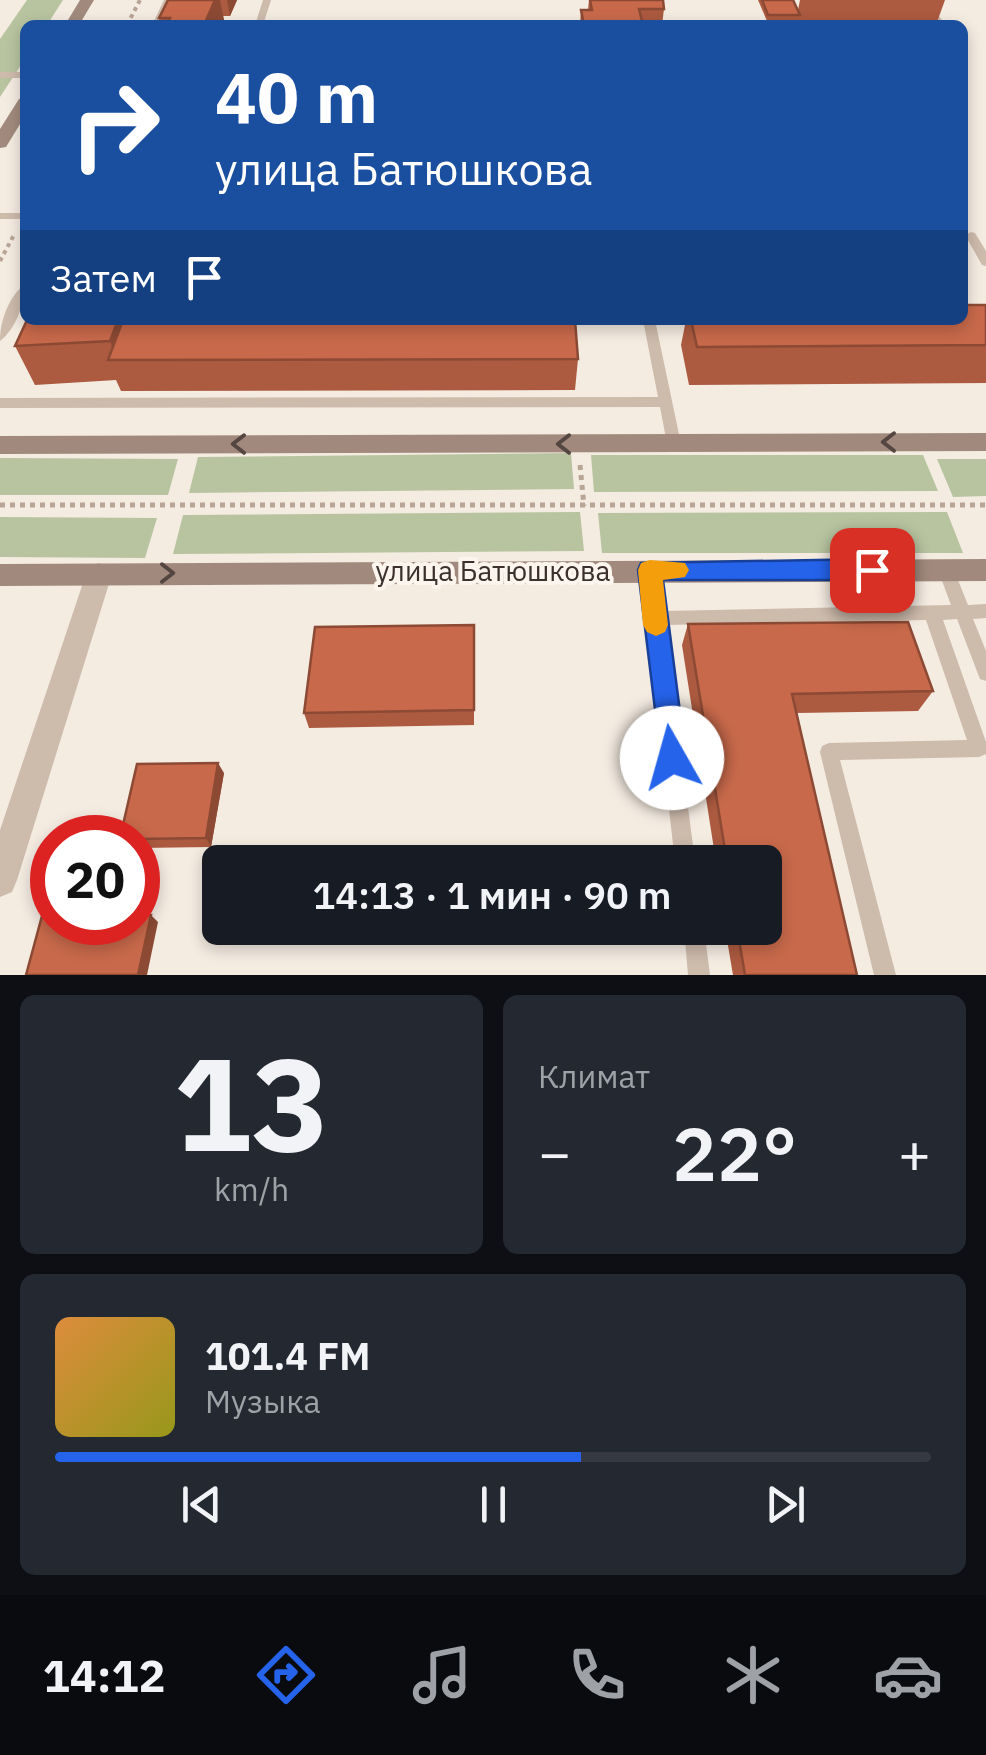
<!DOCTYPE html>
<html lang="ru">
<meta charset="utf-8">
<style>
body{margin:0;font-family:"IBM Plex Sans",sans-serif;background:#242831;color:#f1f3f6;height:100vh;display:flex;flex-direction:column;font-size:38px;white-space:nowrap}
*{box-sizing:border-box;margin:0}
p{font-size:32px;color:#9ea1a6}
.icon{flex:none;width:55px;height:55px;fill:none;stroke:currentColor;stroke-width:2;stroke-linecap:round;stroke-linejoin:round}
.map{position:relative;height:975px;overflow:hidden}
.sheet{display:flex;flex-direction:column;gap:20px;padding:20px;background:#0d0f14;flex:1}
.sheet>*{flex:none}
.hud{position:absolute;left:20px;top:20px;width:948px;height:305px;border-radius:15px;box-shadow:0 5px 15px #0003;background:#1a4fa0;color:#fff;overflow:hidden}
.speed{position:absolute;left:30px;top:815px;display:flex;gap:20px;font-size:50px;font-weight:700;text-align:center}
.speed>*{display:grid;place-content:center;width:130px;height:130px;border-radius:50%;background:#171b24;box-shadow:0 5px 15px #0003;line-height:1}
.speed .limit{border:15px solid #d22;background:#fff;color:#111}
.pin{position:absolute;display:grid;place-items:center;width:85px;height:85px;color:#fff;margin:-42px;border-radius:20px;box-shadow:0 5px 15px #0006}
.me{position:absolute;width:110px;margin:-55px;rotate:353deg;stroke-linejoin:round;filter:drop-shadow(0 0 8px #0008)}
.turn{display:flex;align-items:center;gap:35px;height:210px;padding:0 30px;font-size:45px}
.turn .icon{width:130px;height:130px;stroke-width:2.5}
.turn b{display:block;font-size:70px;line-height:85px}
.then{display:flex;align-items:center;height:95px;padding:0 30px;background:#0003;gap:20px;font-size:38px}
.big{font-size:75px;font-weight:600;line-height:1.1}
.sheet .tile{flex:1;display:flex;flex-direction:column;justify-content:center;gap:15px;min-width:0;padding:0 35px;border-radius:15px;background:#242831}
.sheet .dial{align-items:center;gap:0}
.dial b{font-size:130px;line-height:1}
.song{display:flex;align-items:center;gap:30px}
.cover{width:120px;height:120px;border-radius:15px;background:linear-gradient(135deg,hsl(30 70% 55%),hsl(60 70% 35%))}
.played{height:10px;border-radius:5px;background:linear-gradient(90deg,#2563eb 60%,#363941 60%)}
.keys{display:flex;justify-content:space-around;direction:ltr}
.heat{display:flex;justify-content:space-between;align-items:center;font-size:55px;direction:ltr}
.sheet .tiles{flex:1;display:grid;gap:20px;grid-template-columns:1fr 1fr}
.tile:last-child{grid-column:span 2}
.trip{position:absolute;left:202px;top:845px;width:580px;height:100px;border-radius:15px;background:#171b24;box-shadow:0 5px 15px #0003;font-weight:600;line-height:100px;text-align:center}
.tab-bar{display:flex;height:160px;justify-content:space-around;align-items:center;background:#090b0e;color:#9ea1a6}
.tab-bar .icon{width:70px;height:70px}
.tab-bar .current{color:#2563eb}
.tab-bar b{font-size:45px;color:#f1f3f6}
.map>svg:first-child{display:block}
.green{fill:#b8c4a0}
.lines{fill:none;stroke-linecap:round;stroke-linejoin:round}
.path-far1{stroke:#b9a596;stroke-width:4;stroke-dasharray:4 4;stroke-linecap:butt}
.path{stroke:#b9a596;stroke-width:5;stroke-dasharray:5 5;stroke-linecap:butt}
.lane{fill:#cdbbac;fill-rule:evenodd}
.street{fill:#cdbbac;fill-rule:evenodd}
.secondary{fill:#a18a7d;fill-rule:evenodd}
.wall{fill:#ac5a40}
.shaded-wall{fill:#8c4a34}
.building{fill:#c8694b;stroke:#8c4a34;stroke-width:2.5}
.oneway{stroke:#544640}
.route{fill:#2563eb;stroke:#184099;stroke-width:2.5}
.slow{fill:#f59e0b}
.labels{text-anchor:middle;stroke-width:8;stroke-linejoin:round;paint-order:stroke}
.street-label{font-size:28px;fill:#3b302b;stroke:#fbf5ee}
</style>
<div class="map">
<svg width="986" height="975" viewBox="0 0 986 975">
<rect width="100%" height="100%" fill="#f4ebe1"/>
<path class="green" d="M27,0H63L47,25H25V59L0,97V39Z
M571,453L574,489L189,493L198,457Z
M591,455H923L938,491L594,492Z
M0,458L178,459L168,495H0Z
M937,459H986V496L953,497Z
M580,512L584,551L173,554L183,515Z
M947,512L963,553H602L598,513Z
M0,517L157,518L145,558L0,557Z"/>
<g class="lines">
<path class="path-far1" d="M127,25L140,0
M0,261L15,233"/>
<path class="path" d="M580,465L584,506
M0,505H986"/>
<path class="lane" d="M164,0H172L160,25H152Z
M263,0H271L263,25H255Z
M923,6L932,7L946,25H937L927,12L920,11L919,9Z
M0,72H25V78H0Z
M0,213H25V219H0Z
M971,232L975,233L986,251V266L982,265L965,235Z
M25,284C25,304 15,330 0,341C0,321 9,296 25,284Z
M643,320H655L681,444L674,449L667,444L660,407L0,408V398L658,397Z
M650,563L656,565L658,570L663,611L951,605L938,570L940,565L946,563L952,565L968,605L986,604V618L973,619L986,651V681L980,679L957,619L943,620L986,742V754L979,757L840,760L896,975H874L820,752L822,746L829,743L967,740L926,620L665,625L695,862H675L642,570L644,565Z
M684,928H704L710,975H688Z"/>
<path class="street" d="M99,563L109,566L112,574L17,880L12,892L0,897V830L86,574L89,566Z"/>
<path class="secondary" d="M80,0H94L79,25H65Z
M25,97V116L6,147L0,148V129L19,99Z
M986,433V451L0,454V436Z
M986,559V581L0,586V564Z"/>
</g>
<path class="wall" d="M168,0H237L230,16H223L224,20L222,25H160L159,18Z
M589,0L664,9L662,25H580L581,10H588Z
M758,0H793L798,10L800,0H945L936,25H801L799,21H767Z
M986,305V383L689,385L681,345L686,320H962Z
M27,320L578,359L575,390L121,391L116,380L35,385L15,346Z
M688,624L933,691L918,711L797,713L857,975H733L725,928H765V862H716L682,645Z
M474,625V725L309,728L304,713Z
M224,773L211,847L138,848V838Z"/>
<path class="shaded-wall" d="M215,0H220L224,20L222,25H204Z
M227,0H237L230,16Z
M96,320H125L117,360L110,341Z
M218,763L224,773L211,847L206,838Z
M151,915L158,922L147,975H138Z"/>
<path class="building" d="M168,0H215L204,25H166L170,18H159Z
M590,0H663L664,9H639L643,25H584L581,10H592Z
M762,0H793L800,15H768Z
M962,305H986V345L697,347L691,320H962Z
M27,320H118L110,341L15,346Z
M123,320H575L578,359L108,360Z
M908,622L933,691L792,694L857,975H745L737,928H765V862H727L688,624Z
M474,625V710L304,713L315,627Z
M218,763L206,838L138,839V838H120L137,764Z
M138,915H151L138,975H26L42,916H52V922H138Z"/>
<defs><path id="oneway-chevron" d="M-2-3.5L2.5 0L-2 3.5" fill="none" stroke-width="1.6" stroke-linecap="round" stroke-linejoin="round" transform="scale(2.5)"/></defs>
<g class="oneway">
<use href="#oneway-chevron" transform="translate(889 442) rotate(180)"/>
<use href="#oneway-chevron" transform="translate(239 444) rotate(-180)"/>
<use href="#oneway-chevron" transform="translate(564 444) rotate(-180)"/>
<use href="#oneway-chevron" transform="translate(167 573)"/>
</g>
<path class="route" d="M872,559L880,562L884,570L880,577L872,580H663L686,758L682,767L672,771L662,767L638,570L641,563Z"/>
<path class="slow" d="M650,560L685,563L689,570L685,577L663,580L668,625L665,632L656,636L647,632L643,625L638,570L641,563Z"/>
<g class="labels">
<g class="street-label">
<text x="493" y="581">улица Батюшкова</text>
</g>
</g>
</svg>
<div class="speed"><div class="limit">20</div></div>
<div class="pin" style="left:872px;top:570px;background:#d93025"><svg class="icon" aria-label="arrive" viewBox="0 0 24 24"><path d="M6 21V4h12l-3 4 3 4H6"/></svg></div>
<svg class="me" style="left:672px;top:758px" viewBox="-20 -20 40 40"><circle r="19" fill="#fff"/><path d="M0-13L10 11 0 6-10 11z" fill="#2563eb"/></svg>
<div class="trip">14:13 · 1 мин · 90 m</div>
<div class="hud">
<div class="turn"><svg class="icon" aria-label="right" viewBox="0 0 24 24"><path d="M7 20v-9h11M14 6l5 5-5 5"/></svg><div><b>40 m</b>улица Батюшкова</div></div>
<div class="then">Затем<svg class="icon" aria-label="arrive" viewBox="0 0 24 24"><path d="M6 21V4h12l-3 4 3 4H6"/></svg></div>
</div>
</div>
<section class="sheet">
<div class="tiles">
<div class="tile dial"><b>13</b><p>km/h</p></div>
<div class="tile"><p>Климат</p>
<div class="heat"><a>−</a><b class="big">22°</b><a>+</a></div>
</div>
<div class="tile">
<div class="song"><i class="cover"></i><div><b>101.4 FM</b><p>Музыка</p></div></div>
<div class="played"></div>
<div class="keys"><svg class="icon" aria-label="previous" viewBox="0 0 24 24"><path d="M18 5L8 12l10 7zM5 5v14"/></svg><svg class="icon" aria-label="pause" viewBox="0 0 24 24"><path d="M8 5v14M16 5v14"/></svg><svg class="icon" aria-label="next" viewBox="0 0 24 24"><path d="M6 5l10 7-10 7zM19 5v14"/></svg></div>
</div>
</div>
</section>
<nav class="tab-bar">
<b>14:12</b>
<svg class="icon current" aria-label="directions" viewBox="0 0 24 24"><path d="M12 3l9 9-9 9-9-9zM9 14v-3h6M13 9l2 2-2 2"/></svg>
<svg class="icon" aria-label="music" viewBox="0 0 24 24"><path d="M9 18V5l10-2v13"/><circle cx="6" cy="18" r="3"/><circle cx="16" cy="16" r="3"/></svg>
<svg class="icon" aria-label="phone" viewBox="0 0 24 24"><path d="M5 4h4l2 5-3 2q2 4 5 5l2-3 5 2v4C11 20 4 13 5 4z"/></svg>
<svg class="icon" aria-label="climate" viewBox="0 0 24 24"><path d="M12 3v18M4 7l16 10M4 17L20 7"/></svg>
<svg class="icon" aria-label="car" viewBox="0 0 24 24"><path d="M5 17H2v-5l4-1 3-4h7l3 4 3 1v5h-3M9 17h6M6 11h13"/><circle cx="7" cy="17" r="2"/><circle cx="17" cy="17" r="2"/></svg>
</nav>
